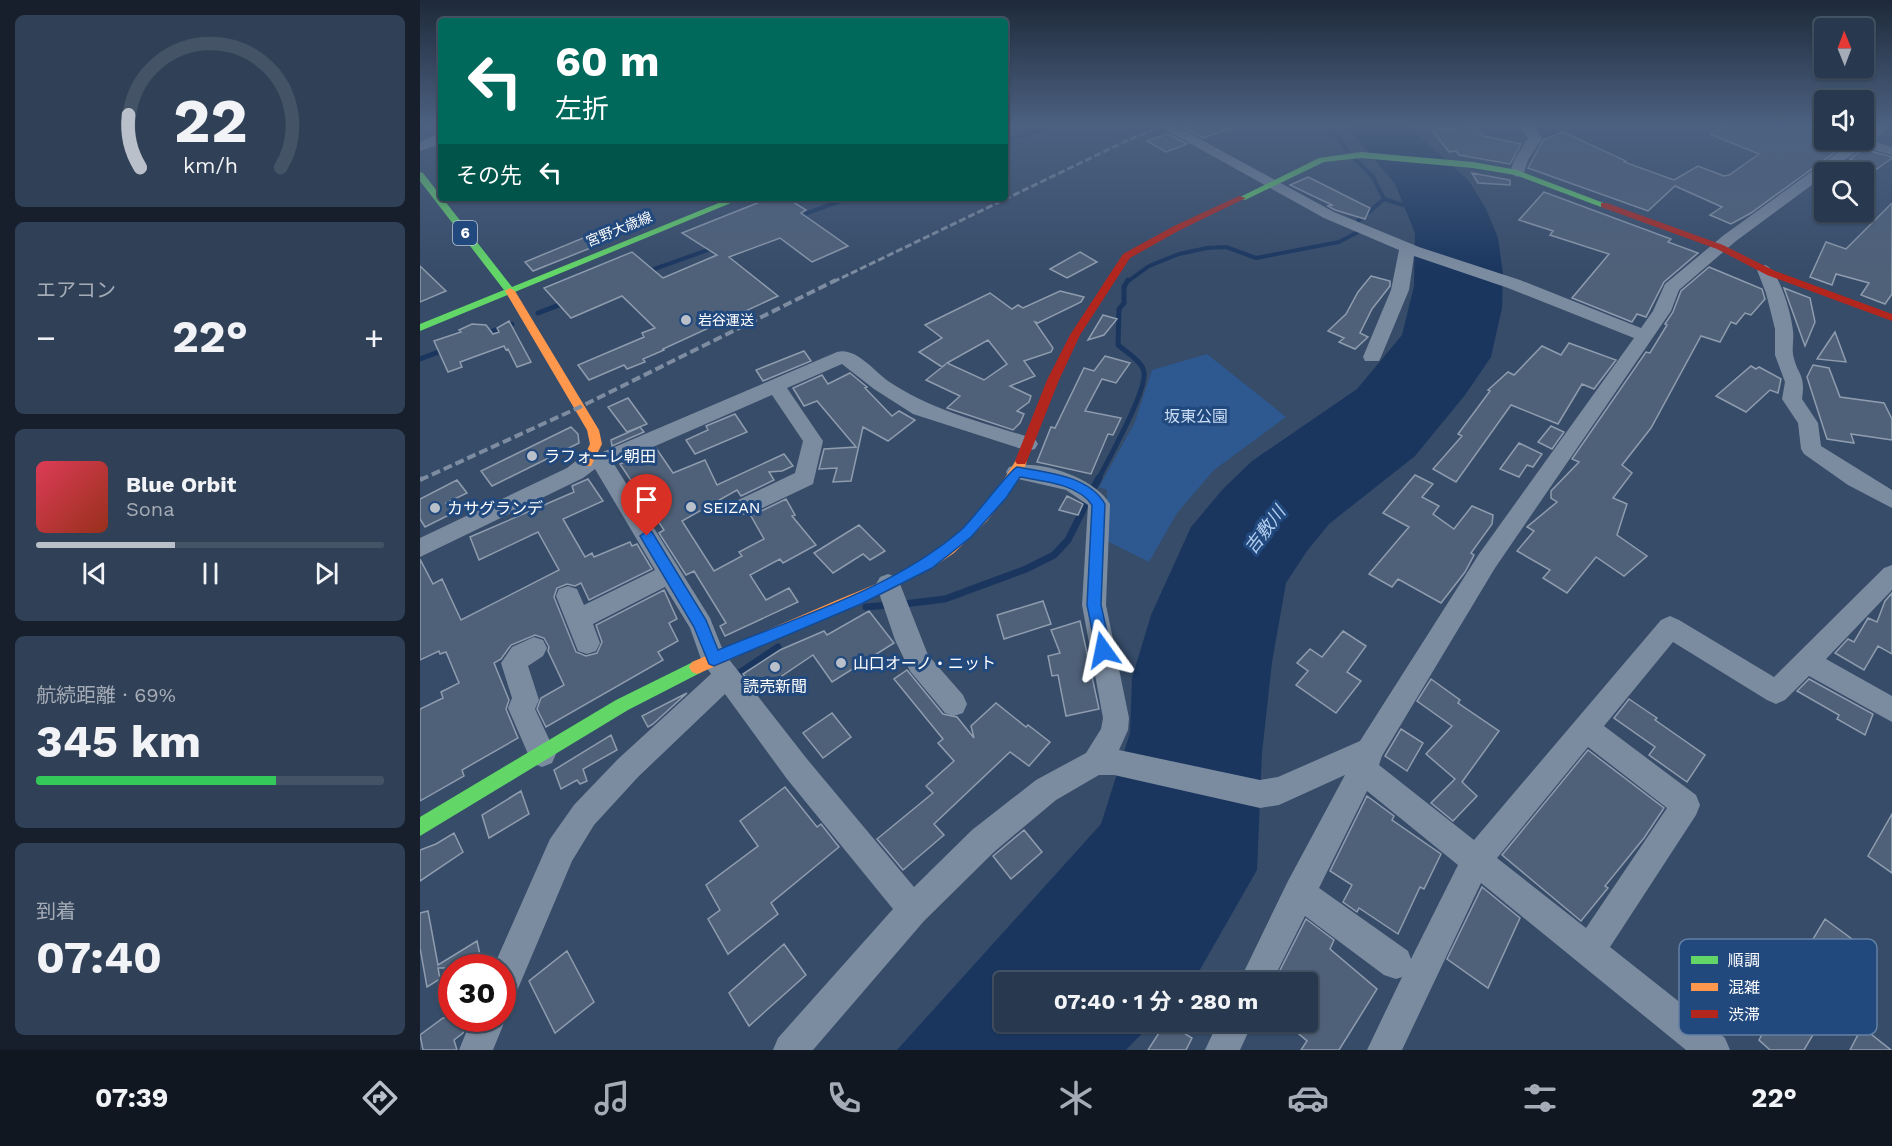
<!DOCTYPE html>
<html lang="ja">
<meta charset="utf-8">
<style>
body{margin:0;font-family:"Work Sans","Noto Sans JP",sans-serif;background:#304056;color:#f1f3f6;height:100vh;display:flex;flex-direction:column;font-size:22px;white-space:nowrap}
*{box-sizing:border-box;margin:0}
p{font-size:20px;color:#a5acb7}
.icon{flex:none;width:33px;height:33px;fill:none;stroke:currentColor;stroke-width:2;stroke-linecap:round;stroke-linejoin:round}
.map{position:relative;flex:1;overflow:hidden}
.details{display:flex;flex-direction:column;gap:15px;padding:15px;background:#161f2b;width:420px}
.details>*{flex:none}
.hud{position:absolute;left:18px;top:18px;width:570px;height:183px;border-radius:6px;box-shadow:0 2px 4px #0004,0 0 0 2px #445366;background:#00695c;color:#fff;overflow:hidden}
.needle{width:39px;rotate:359deg}
.fabs{position:absolute;left:1394px;top:18px;display:grid;gap:12px}
.fabs a{display:grid;place-items:center;width:60px;height:60px;border-radius:6px;background:#28394f;box-shadow:0 2px 4px #0004,0 0 0 2px #445366;font-size:30px}
.speed{position:absolute;left:18px;top:954px;display:flex;gap:12px;font-size:30px;font-weight:700;text-align:center}
.speed>*{display:grid;place-content:center;width:78px;height:78px;border-radius:50%;background:#28394f;box-shadow:0 2px 4px #0004,0 0 0 2px #445366;line-height:1}
.speed .limit{border:9px solid #d22;background:#fff;color:#111}
.pin{position:absolute;display:grid;place-items:center;width:51px;height:51px;color:#fff;margin:-62px -26px;border-radius:50% 50% 50% 0;rotate:-45deg;box-shadow:0 0 6px #0007}
.pin .icon{rotate:45deg}
.me{position:absolute;width:66px;margin:-33px;rotate:348deg;stroke-linejoin:round;filter:drop-shadow(0 0 4px #0008)}
.turn{display:flex;align-items:center;gap:21px;height:126px;padding:0 18px;font-size:27px}
.turn .icon{width:78px;height:78px;stroke-width:2.5}
.turn b{display:block;font-size:42px;line-height:51px}
.then{display:flex;align-items:center;height:57px;padding:0 18px;background:#0003;gap:12px;font-size:22px}
.big{font-size:45px;font-weight:700;line-height:1.1}
.details .card{flex:1;display:flex;flex-direction:column;justify-content:center;gap:9px;min-width:0;padding:0 21px;border-radius:9px;background:#304056}
.details .dial{align-items:center;gap:0}
.dial svg{height:156px;overflow:visible;fill:none;stroke:#445366;stroke-width:7;stroke-linecap:round;text-anchor:middle}
.dial text{fill:#f1f3f6;stroke:none}
.song{display:flex;align-items:center;gap:18px}
.cover{width:72px;height:72px;border-radius:9px;background:linear-gradient(135deg,hsl(350 70% 55%),hsl(10 70% 35%))}
.played{height:6px;border-radius:3px;background:linear-gradient(90deg,#b9c0ca 40%,#445366 40%)}
.keys{display:flex;justify-content:space-around;direction:ltr}
.heat{display:flex;justify-content:space-between;align-items:center;font-size:33px;direction:ltr}
.charge{height:9px;border-radius:4px;background:linear-gradient(90deg,#34c759 69%,#445366 0)}
.trip{position:absolute;left:574px;top:972px;width:324px;height:60px;border-radius:6px;background:#28394f;box-shadow:0 2px 4px #0004,0 0 0 2px #445366;font-weight:700;line-height:60px;text-align:center}
.dock{display:flex;height:96px;justify-content:space-around;align-items:center;background:#101720;color:#a5acb7}
.dock .icon{width:42px;height:42px}
.dock .selected{color:#b9c0ca}
.dock b{font-size:27px;color:#f1f3f6}
main{display:flex;flex:1;min-height:0}
.map>svg:first-child{display:block}
.green{fill:#2d5890}
.water{fill:#1a365f}
.lines{fill:none;stroke-linecap:round;stroke-linejoin:round}
.stream-far3{stroke:#1a365f;stroke-width:4}
.stream-far2{stroke:#1a365f;stroke-width:5}
.stream-far1{stroke:#1a365f;stroke-width:7}
.stream{stroke:#1a365f;stroke-width:8}
.building{fill:#4f6179;stroke:#8f9cae;stroke-width:1.5;fill-rule:evenodd}
.street{fill:#7c8ca0;fill-rule:evenodd}
.fast{fill:#63d668;fill-rule:evenodd}
.slow{fill:#ff974d;fill-rule:evenodd}
.jam{fill:#b3261e;fill-rule:evenodd}
.rail-far2{stroke:#7d8ca0;stroke-width:3;stroke-dasharray:7 3;stroke-linecap:butt}
.rail-far1{stroke:#7d8ca0;stroke-width:4;stroke-dasharray:9 4;stroke-linecap:butt}
.rail{stroke:#7d8ca0;stroke-width:4.5;stroke-dasharray:11 4.5;stroke-linecap:butt}
.route{fill:#1a73e8;stroke:#114b97;stroke-width:1.5}
.poi-dot{fill:#b9c0ca;stroke:#21497e;stroke-width:2}
.labels{text-anchor:middle;stroke-width:6;stroke-linejoin:round;paint-order:stroke}
.far-street-label{font-size:14px;fill:#fff;stroke:#21497e}
.far-poi-label{font-size:14px;fill:#fff;stroke:#21497e;text-anchor:start}
.shield{fill:#21497e;stroke:#bcc8d8;stroke-width:1.5}
.shield-label{font-size:15px;font-weight:bold;fill:#fff}
.park-label{font-size:16px;fill:#c9ddf5;stroke:#21497e}
.poi-label{font-size:16px;fill:#fff;stroke:#21497e;text-anchor:start}
.water-label{font-size:18px;font-style:italic;fill:#b1ccee;stroke:#21497e}
.key{fill:#21497e;stroke:#6480a5;stroke-width:1.5}
.key-label{font-size:16px;fill:#fff}
</style>
<main>
<section class="details">
<div class="card dial"><svg viewBox="0 0 100 80">
<path d="M14 69A42 42 0 1 1 86 69"/>
<path d="M14 69A42 42 0 0 1 8 42" stroke="#b9c0ca"/>
<text x="50" y="56" font-size="32" font-weight="700">22</text>
<text x="50" y="72" font-size="11">km/h</text>
</svg></div>
<div class="card"><p>エアコン</p>
<div class="heat"><a>−</a><b class="big">22°</b><a>+</a></div>
</div>
<div class="card">
<div class="song"><i class="cover"></i><div><b>Blue Orbit</b><p>Sona</p></div></div>
<div class="played"></div>
<div class="keys"><svg class="icon" aria-label="previous" viewBox="0 0 24 24"><path d="M18 5L8 12l10 7zM5 5v14"/></svg><svg class="icon" aria-label="pause" viewBox="0 0 24 24"><path d="M8 5v14M16 5v14"/></svg><svg class="icon" aria-label="next" viewBox="0 0 24 24"><path d="M6 5l10 7-10 7zM19 5v14"/></svg></div>
</div>
<div class="card"><p>航続距離 · 69%</p><b class="big">345 km</b><div class="charge"></div></div>
<div class="card"><p>到着</p><b class="big">07:40</b></div>
</section>
<div class="map">
<svg width="1472" height="1050" viewBox="0 0 1472 1050">
<rect width="100%" height="100%" fill="#364c69"/>
<path class="green" d="M787,354L866,417L794,470L757,513L729,562L687,541V490L679,487L715,422L732,370Z"/>
<path class="water" d="M926,125H987L1049,181L1066,209L1078,238L1083,274L1082,308L1071,357L1045,395L995,456L909,524L887,551L866,583L852,662L842,753L837,870L778,973L770,982H585V1022H733L706,1050H477L681,824L710,733L712,678L731,615L771,527L803,489L832,461L937,389L982,335L994,286L995,233L975,184Z"/>
<g class="lines">
<path class="stream-far3" d="M908,125L927,150
M585,141L635,125
M933,157L953,177L964,199L983,205
M376,217L429,198
M938,221L964,199
M226,272L296,247
M707,282L729,266L759,254L787,248L806,247L836,258L919,242L938,232"/>
<path class="stream-far2" d="M118,313L147,302
M65,334L92,324
M0,359L24,350
M678,480C688,460 727,391 724,372C722,361 706,352 698,345L699,309L704,303V287L708,280"/>
<path class="stream-far1" d="M674,487L679,478
M484,604L525,599L606,569L634,555L648,540L667,502
M446,607L469,605
M318,674L358,647"/>
<path class="stream" d="M82,1008L88,993"/>
</g>
<path class="building" d="M773,125H815V127L783,138L764,128Z
M1305,125H1404V140H1432L1331,213L1311,224L1290,215L1302,207L1255,186L1228,211L1108,168L1123,140L1143,132L1206,161L1204,162L1254,180L1278,166L1304,176L1309,175L1339,154L1290,134Z
M1056,127L1063,136L1101,144L1090,164L1039,155L1036,151L1029,152L1012,130Z
M748,134L767,144L746,152L727,141Z
M1443,149L1472,157V158L1457,169L1430,159Z
M1052,173L1090,180V185L1058,183Z
M888,177L950,208L945,219L915,210L908,206L912,205L870,185Z
M1124,192L1251,239L1248,242L1278,253L1244,282L1226,317L1217,314L1212,322L1152,298L1189,254L1130,235L1133,231L1099,220Z
M350,198H367L386,210L381,213L428,246L392,262L360,238L309,257L358,296L243,349L244,350L223,359L225,362L207,369L204,365L169,380L158,365L224,337L222,333L235,328L202,296L151,318L124,288L212,252L243,278L297,255L262,233Z
M1472,203V294L1465,304L1441,295L1449,283L1416,274L1412,285L1390,277L1406,242L1426,249Z
M180,231L193,239L113,271L105,262Z
M660,252L677,262L647,278L630,269Z
M0,266L26,291L0,302Z
M1289,267L1342,289L1345,299L1331,315L1325,313L1316,324L1311,322L1300,342L1281,336L1231,428L1202,465L1212,473L1193,498L1207,504L1197,535L1227,556L1204,576L1176,557L1147,593L1123,578L1130,570L1097,551L1114,531L1107,527L1137,502L1131,498V491L1159,462L1152,459L1226,352L1230,353L1247,325L1245,324L1253,312L1261,291Z
M951,276L970,281V286L952,309L940,333L948,337L935,349L919,342L924,338L908,331L926,314L938,292Z
M1364,288L1390,298L1395,322L1385,346Z
M640,291L664,297L661,302L618,323L615,322L633,348L631,352L604,361L615,376L590,386L611,396L609,402L597,411L604,414L600,423L593,430L527,408L540,396L506,380L526,364L522,367L499,352L522,338L505,325L570,293L592,309L598,305L603,308ZM568,340L587,364L564,380L527,363Z
M683,315L697,319L684,335L668,340Z
M89,321L111,362L97,367L88,349L86,350L84,346L40,362L42,367L28,372L14,341L41,332L39,330L52,324L66,325L73,334L79,332L77,328Z
M1415,332L1426,362L1397,359Z
M1149,343L1196,360L1174,389L1162,384L1138,424L1091,405L1036,482L1013,469L1042,436L1038,434L1070,391L1068,390L1088,372L1094,375L1122,346L1141,355Z
M384,351L391,361L343,381L336,370Z
M685,356L710,363L696,383L682,379L665,411L701,418L693,435L688,434L671,474L617,462L631,427L635,428L664,368L674,371Z
M1393,365L1409,368L1420,397L1464,403L1472,419V440L1431,434L1434,443L1407,439L1387,377Z
M1331,366L1336,369L1339,367L1361,379L1358,393L1350,390L1326,412L1296,396Z
M430,373L447,387L445,388L472,416L479,411L495,420L468,441L443,427L431,481L413,482L417,468L399,469L404,449L436,447L397,401L384,406L373,388L402,375L408,384Z
M208,398L227,424L207,432L188,407Z
M315,414L327,432L275,454L266,440L288,430L286,426Z
M1131,426L1144,432L1132,449L1118,442Z
M151,427L158,434L159,443L72,486L61,471Z
M220,427L224,432L192,446L191,440Z
M1099,443L1122,454L1113,467L1107,465L1099,477L1080,469Z
M236,448L253,473L285,460L297,485L364,454L373,466L362,471L349,472L354,480L321,496L317,490L262,521L294,571L322,556L319,552L344,539L331,516L366,499L375,515L372,516L396,545L363,563L360,559L330,575L346,600L369,588L378,602L305,636L300,626L306,623L274,571L266,575L239,533L244,530L200,464Z
M995,475L1013,484L1002,497L1019,506L1013,514L1034,529L1052,506L1073,515L1072,524L1051,553L1054,555L1045,572L1021,603L978,579L972,587L949,574L989,527L963,513Z
M168,479L183,501L143,519L165,557L172,553L174,557L210,542L212,546L217,544L232,569L169,600L161,583L155,586L147,584L137,588L134,597L156,652L166,656L177,653L182,642L176,625L244,590L257,619L249,623L258,641L238,652L243,660L126,727L117,709L121,698L144,685L128,651L129,647L124,638L115,635L91,645L81,659L74,663L89,700L86,709L98,738L42,770L44,776L0,801V709L23,698L21,692L39,683L26,652L20,654L19,651L0,660V559L13,584L22,579L41,620L139,570L118,532L59,560L50,537L154,492L152,486Z
M37,480L47,493L26,503L33,513L5,527L0,519V499Z
M647,496L663,504L658,515L639,510Z
M439,525L465,551L450,560L443,554L413,573L394,553Z
M1472,593V654L1458,646L1444,670L1415,653L1428,639L1434,642L1448,618L1457,622L1465,601Z
M623,601L631,624L584,639L577,615Z
M449,611L474,643L412,682L393,655L338,692L323,674L360,650L404,631L407,635Z
M660,621L679,709L646,716L638,675L632,676L628,656L640,653L631,630Z
M923,631L946,646L927,672L941,681L916,713L876,685L888,671L877,663L890,649L902,657Z
M487,670L523,714L537,717L554,738L551,726L576,703L606,727L608,725L630,742L609,766L590,752L514,824L524,835L483,870L457,839L513,793L506,786L534,761L518,743L523,739L474,679Z
M1011,679L1040,700L1038,703L1079,731L1042,782L1057,796L1033,821L1011,803L1035,779L1006,754L1032,726L997,701Z
M1389,679L1453,714L1445,735L1417,719L1419,715L1377,691Z
M267,693L233,724L228,727L222,716Z
M1209,699L1237,718L1235,720L1285,755L1267,782L1229,755L1235,747L1194,718Z
M412,713L431,737L403,758L383,733Z
M981,729L1003,743L987,771L965,756Z
M191,735L197,750L163,769L167,781L160,784L157,780L141,789L134,770Z
M1168,750L1244,808L1224,838L1185,886L1188,888L1161,921L1082,855Z
M365,787L397,827L401,824L419,847L351,903L358,914L308,954L288,919L300,910L286,885L338,846L320,821Z
M101,791L109,814L69,838L62,815Z
M947,796L974,816L972,820L1021,854L1004,889L1000,887L978,934L939,908L937,912L923,902L932,885L910,871Z
M1472,814V873L1448,856Z
M604,830L622,852L591,879L573,856Z
M34,833L43,852L0,881V850L16,844Z
M1062,887L1100,918L1068,988L1027,959Z
M8,911L18,965L57,941L62,964L56,968H18L20,979L7,987L0,948V913Z
M886,919L914,940L910,949L957,989L919,1050H881L887,1041L865,1022H888V982H854Z
M1405,919L1440,945L1422,977L1387,949Z
M364,944L386,975L329,1026L309,993Z
M147,951L174,1002L135,1033L109,981Z
M1375,975L1411,1004L1384,1050H1350L1339,1040Z
M23,1018H49L43,1033L34,1040L37,1050H3L0,1035Z
M746,1022L772,1038L766,1050H728Z
M1442,1027L1471,1050H1430Z"/>
<g class="lines">
<path class="street" d="M737,125H754L914,212L999,247L1100,280L1221,328L1233,311L1245,284L1304,235L1435,140H1443V134L1455,125H1471L1452,141L1472,147V155L1443,147L1408,172H1404V176L1316,241L1259,290L1251,311L1075,568L962,756L959,765L1054,840L1241,620L1250,616L1259,620L1354,677L1464,568L1472,565V590L1406,659L1472,696V722L1389,676L1365,700L1356,704L1347,700L1253,642L1184,726L1276,795L1280,805L1276,815L1190,947L1305,1038L1310,1050H1266L1061,883L982,1050H947L982,977L976,979L964,975L885,916L852,982H819L868,881L925,775L859,805L840,808L694,775H679L636,800L574,852L504,921L393,1050H353L358,1038L473,909L367,779L305,694L218,777L174,825L152,861L94,998L82,1002V968H73L130,839L154,805L198,759L291,674L281,659L270,628L245,587L173,624L180,643L176,651L167,654L158,651L136,596L139,589L148,586L157,589L164,605L235,570L175,469L163,478L0,557V538L147,468L160,458L178,454L417,352C436,347 454,371 468,381C512,411 565,423 615,439L618,444L615,449L608,451L493,414L454,389L422,364L367,388L403,441L393,484L332,513L324,515L316,513L313,507L316,501L375,473L383,441L352,395L194,464L290,618L304,653L387,759L494,887L552,830L616,780L666,753L681,729L683,718L662,605L668,505L646,490L589,477L586,472L589,467C618,458 675,478 690,504L686,605L709,718L708,730L699,750L840,780L858,777L940,741L1059,554L1214,338L1088,288L994,256L989,290L961,357L959,361H945L943,357L971,290L979,250L904,218ZM1168,747L1247,808L1166,928L1077,858ZM947,791L1038,865L991,959L988,951L899,888Z
M1099,125H1113L1122,138L1108,160L1104,173L1097,177L1090,173L1094,160L1108,138Z
M21,132V144L0,151V142Z
M1345,265C1359,269 1372,316 1373,331C1374,339 1372,347 1373,354C1377,376 1386,372 1382,399L1398,423L1401,446L1472,490V508L1428,485L1384,454L1381,449L1378,423L1362,399L1365,382L1355,355V329L1346,293L1337,270Z
M468,574L476,577L480,584L508,655L543,695L547,704L543,713L534,716L525,713L490,671L475,640L456,584L460,577Z
M114,637L123,640L127,648L123,656L108,666L119,700L115,709L136,754L132,763L122,767L112,763L88,708L92,698L81,663L92,647Z
M82,1010L86,1018L73,1050H39L52,1018H82Z
M798,1022H833L820,1050H785Z"/>
<path class="fast" d="M941,152L1053,162L1097,170L1189,205L1181,207L1095,175L1053,168L941,158L904,162L825,200L818,198L899,158Z
M0,172L3,173L92,287L311,198H323L0,331V324L84,290L0,181Z
M277,660L282,662L285,667L282,672L208,710L0,836V817L196,700Z"/>
<path class="slow" d="M90,288L95,291L179,430L182,444L171,466H163L161,463L170,444L167,430L85,291Z
M601,456L607,461L602,475L567,521L534,553L512,568L466,592L282,672L277,674L272,672L269,667L272,662C319,642 367,622 415,601C451,586 493,571 524,545C553,522 579,490 597,458Z"/>
<path class="jam" d="M819,196L826,198L760,230L710,258L660,335L639,380L607,461L605,464H597L595,461L627,380L650,335L703,254L754,226Z
M1181,203H1187L1303,245L1355,271L1472,314V321L1347,275L1297,249L1181,207Z"/>
<path class="rail-far2" d="M413,282L706,141L745,125"/>
<path class="rail-far1" d="M0,480L160,407L416,280"/>
<path class="rail" d="M0,480L3,478"/>
</g>
<linearGradient id="sky" x2="0" y2="1"><stop stop-color="#1e2a3a"/><stop offset="0.46" stop-color="#4c6181"/><stop offset="1" stop-color="#4c6181" stop-opacity="0"/></linearGradient>
<rect width="1472" height="272" fill="url(#sky)"/>
<path class="route" d="M597,467C627,472 669,476 685,504L681,605L691,650L689,655L683,657L678,655L676,650L667,605L672,505C658,484 623,481 600,477L586,498L551,537L512,568L441,604L294,666L289,664L274,627L220,536L227,531L232,532L286,620L298,650C380,616 472,589 540,531C552,521 590,469 597,467Z"/>
<g class="poi-dot">
<circle cx="266" cy="320" r="6"/>
<circle cx="112" cy="456" r="6"/>
<circle cx="271" cy="507" r="6"/>
<circle cx="15" cy="508" r="6"/>
<circle cx="421" cy="663" r="6"/>
<circle cx="355" cy="667" r="6"/>
</g>
<g class="labels">
<g class="far-street-label">
<text transform="translate(199 229) rotate(-22)" y="5">宮野大歳線</text>
</g>
<g class="far-poi-label">
<text x="278" y="325">岩谷運送</text>
</g>
<rect class="shield" x="33" y="221" width="24" height="24" rx="4.5"/>
<g class="shield-label">
<text x="45" y="238">6</text>
</g>
<g class="park-label">
<text x="776" y="422">坂東公園</text>
</g>
<g class="poi-label">
<text x="124" y="462">ラフォーレ朝田</text>
<text x="283" y="513">SEIZAN</text>
<text x="27" y="514">カサグランデ</text>
<text x="433" y="669">山口オーノ・ニット</text>
<text x="355" y="692" text-anchor="middle">読売新聞</text>
</g>
<g class="water-label">
<text transform="translate(845 530) rotate(-53)" y="6">吉敷川</text>
</g>
</g>
<rect x="1259" y="939" width="198" height="96" rx="9" class="key"/>
<rect x="1271" y="956" width="27" height="8" fill="#63d668"/>
<rect x="1271" y="983" width="27" height="8" fill="#ff974d"/>
<rect x="1271" y="1010" width="27" height="8" fill="#b3261e"/>
<g class="key-label">
<text x="1308" y="966">順調</text>
<text x="1308" y="993">混雑</text>
<text x="1308" y="1020">渋滞</text>
</g>
</svg>
<div class="fabs">
<a><svg class="needle" viewBox="-14 -14 28 28"><path d="M0-13l5 13h-10z" fill="#e53935"/><path d="M0 13l5-13h-10z" fill="#a5acb7"/></svg></a>
<a><svg class="icon" aria-label="sound" viewBox="0 0 24 24"><path d="M4 9h4l5-4v14l-5-4H4zM17 9q2 3 0 6"/></svg></a>
<a><svg class="icon" aria-label="search" viewBox="0 0 24 24"><circle cx="10" cy="10" r="6"/><path d="M15 15l6 6"/></svg></a>
</div>
<div class="speed"><div class="limit">30</div></div>
<div class="pin" style="left:227px;top:536px;background:#d93025"><svg class="icon" aria-label="arrive" viewBox="0 0 24 24"><path d="M6 21V4h12l-3 4 3 4H6"/></svg></div>
<svg class="me" style="left:683px;top:650px" viewBox="-20 -20 40 40"><path d="M0-17L14 15 0 8-14 15z" fill="#1a73e8" stroke="#fff" stroke-width="4"/></svg>
<div class="trip">07:40 · 1 分 · 280 m</div>
<div class="hud">
<div class="turn"><svg class="icon" aria-label="left" viewBox="0 0 24 24"><path d="M17 20v-9H6M10 6l-5 5 5 5"/></svg><div><b>60 m</b>左折</div></div>
<div class="then">その先<svg class="icon" aria-label="left" viewBox="0 0 24 24"><path d="M17 20v-9H6M10 6l-5 5 5 5"/></svg></div>
</div>
</div>
</main>
<nav class="dock">
<b>07:39</b>
<svg class="icon selected" aria-label="directions" viewBox="0 0 24 24"><path d="M12 3l9 9-9 9-9-9zM9 14v-3h6M13 9l2 2-2 2"/></svg>
<svg class="icon" aria-label="music" viewBox="0 0 24 24"><path d="M9 18V5l10-2v13"/><circle cx="6" cy="18" r="3"/><circle cx="16" cy="16" r="3"/></svg>
<svg class="icon" aria-label="phone" viewBox="0 0 24 24"><path d="M5 4h4l2 5-3 2q2 4 5 5l2-3 5 2v4C11 20 4 13 5 4z"/></svg>
<svg class="icon" aria-label="climate" viewBox="0 0 24 24"><path d="M12 3v18M4 7l16 10M4 17L20 7"/></svg>
<svg class="icon" aria-label="car" viewBox="0 0 24 24"><path d="M5 17H2v-5l4-1 3-4h7l3 4 3 1v5h-3M9 17h6M6 11h13"/><circle cx="7" cy="17" r="2"/><circle cx="17" cy="17" r="2"/></svg>
<svg class="icon" aria-label="filters" viewBox="0 0 24 24"><path d="M4 7h16M4 17h16"/><circle cx="9" cy="7" r="2"/><circle cx="15" cy="17" r="2"/></svg>
<b>22°</b>
</nav>
